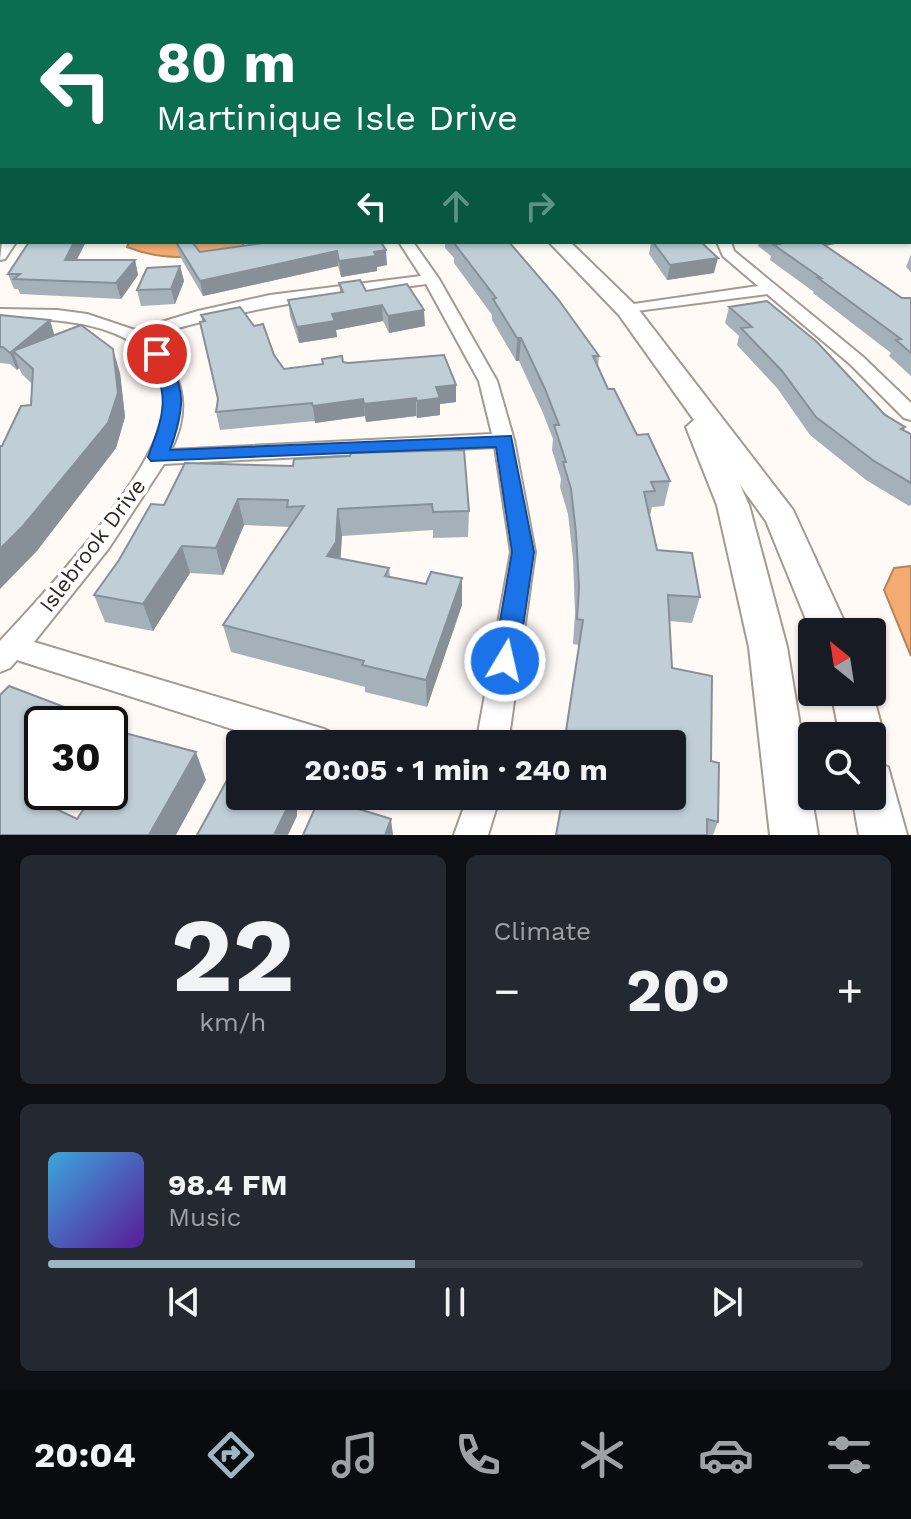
<!DOCTYPE html>
<meta charset="utf-8">
<style>
body{margin:0;font-family:"Work Sans",sans-serif;background:#242831;color:#f1f3f6;height:100vh;display:flex;flex-direction:column;font-size:30px;white-space:nowrap}
*{box-sizing:border-box;margin:0}
p{font-size:26px;color:#9ea1a6}
.icon{flex:none;width:44px;height:44px;fill:none;stroke:currentColor;stroke-width:2;stroke-linecap:round;stroke-linejoin:round}
.map{position:relative;height:835px;overflow:hidden}
.sheet{display:flex;flex-direction:column;gap:20px;padding:20px;background:#0d0f14;flex:1}
.sheet>*{flex:none}
.top-card{position:absolute;left:0px;top:0px;width:912px;height:244px;box-shadow:0 2px 6px #0004;background:#0b6e4f;color:#fff;overflow:hidden}
.needle{width:52px;rotate:330deg}
.tools{position:absolute;left:798px;top:618px;display:grid;gap:16px}
.tools a{display:grid;place-items:center;width:88px;height:88px;border-radius:8px;background:#171b24;box-shadow:0 2px 6px #0004;font-size:40px}
.speed{position:absolute;left:24px;top:706px;display:flex;gap:16px;font-size:40px;font-weight:700;text-align:center}
.speed>*{display:grid;place-content:center;width:104px;height:104px;border-radius:50%;background:#171b24;box-shadow:0 2px 6px #0004;line-height:1}
.speed .limit{border:4px solid #111;border-radius:12px;background:#fff;color:#111}
.pin{position:absolute;display:grid;place-items:center;width:68px;height:68px;color:#fff;margin:-34px;border:4px solid #fff;border-radius:50%;box-shadow:0 2px 8px #0007}
.me{position:absolute;width:88px;margin:-44px;rotate:9deg;stroke-linejoin:round;filter:drop-shadow(0 0 6px #0008)}
.turn{display:flex;align-items:center;gap:28px;height:168px;padding:0 24px;font-size:36px}
.turn .icon{width:104px;height:104px;stroke-width:2.5}
.turn b{display:block;font-size:56px;line-height:68px}
.lanes{display:flex;align-items:center;height:76px;padding:0 24px;background:#0003;justify-content:center;gap:40px;direction:ltr}
.lanes .off{opacity:.35}
.big{font-size:60px;font-weight:700;line-height:1.1}
.sheet .widget{flex:1;display:flex;flex-direction:column;justify-content:center;gap:12px;min-width:0;padding:0 28px;border-radius:12px;background:#242831}
.sheet .dial{align-items:center;gap:0}
.dial b{font-size:104px;line-height:1}
.song{display:flex;align-items:center;gap:24px}
.cover{width:96px;height:96px;border-radius:12px;background:linear-gradient(135deg,hsl(200 70% 55%),hsl(270 70% 35%))}
.played{height:8px;border-radius:4px;background:linear-gradient(90deg,#9cb6c4 45%,#363941 45%)}
.keys{display:flex;justify-content:space-around;direction:ltr}
.heat{display:flex;justify-content:space-between;align-items:center;font-size:44px;direction:ltr}
.sheet .tiles{flex:1;display:grid;gap:20px;grid-template-columns:1fr 1fr}
.widget:last-child{grid-column:span 2}
.trip{position:absolute;left:226px;top:730px;width:460px;height:80px;border-radius:8px;background:#171b24;box-shadow:0 2px 6px #0004;font-weight:700;line-height:80px;text-align:center}
.tabs{display:flex;height:128px;justify-content:space-around;align-items:center;background:#090b0e;color:#9ea1a6}
.tabs .icon{width:56px;height:56px}
.tabs .active{color:#9cb6c4}
.tabs b{font-size:36px;color:#f1f3f6}
.map>svg:first-child{display:block}
.water{fill:#f4ab71;stroke:#b8845a;stroke-width:2}
.lines{fill:none;stroke-linecap:round;stroke-linejoin:round}
.street-casing{stroke:#a59a91;stroke-width:4}
.secondary-casing{stroke:#a59a91;stroke-width:4}
.street{fill:#fff;fill-rule:evenodd}
.secondary{fill:#fff;fill-rule:evenodd}
.wall{fill:#a5b1b8}
.shaded-wall{fill:#869096}
.building{fill:#c0ced6;stroke:#869096;stroke-width:2}
.route{fill:#1a73e8;stroke:#114b97;stroke-width:2}
.labels{text-anchor:middle;stroke-width:8;stroke-linejoin:round;paint-order:stroke}
.street-label{font-size:22px;fill:#2c2824;stroke:#fff}
</style>
<div class="map">
<svg width="911" height="835" viewBox="0 0 911 835">
<rect width="100%" height="100%" fill="#fffaf6"/>
<path class="water" d="M129,242H245L242,246C200,258 168,263 127,247Z
M911,566V656L884,590L894,568Z"/>
<g class="lines">
<g class="street-casing">
<path id="street" d="M0,171H2V179H0Z
M910,174H911V182H910Z
M2,242H16L5,259L0,260Z
M399,242H413L439,279L497,381L514,440L535,552L508,744H476L511,552L495,447L164,464L109,548L34,642L324,729L335,734L340,744H279L17,660L10,668L0,672V641C44,594 153,476 163,415C177,323 63,317 0,319V309L57,310L87,314L135,330L198,311L270,295L421,276ZM426,284L479,381L492,434L171,450C193,405 182,370 147,337C240,308 330,297 426,284Z
M717,242H731L734,251L862,356L911,403V420L904,418L850,364L767,294L621,313V307L627,305L758,286L723,256Z
M468,796H500L488,835H454Z"/>
</g>
<g class="secondary-casing">
<path id="secondary" d="M549,242H570L635,305L793,510L849,632L812,634L766,521L740,485L749,505L787,647L818,835H770L749,647L717,505L686,427L694,420L619,315Z
M872,691L884,736L877,750L872,752V736H840L831,692Z
M872,761L888,767L907,835H859L852,796H872Z"/>
</g>
<use href="#street" class="street"/>
<use href="#secondary" class="secondary"/>
</g>
<path class="wall" d="M176,242L200,252L270,242L387,265L377,267V271L341,277L338,266L203,296L179,255Z
M443,242H509L599,356L598,367L608,389L637,435L670,481L664,506L652,507L650,516L657,550L700,597L692,623L669,621L672,668L711,761L718,822L713,835H556L560,809L554,807L555,796H672L579,645L573,644L575,613L573,559L568,514L560,487L561,479L552,450L553,439L543,413L519,361H516L492,320V315L454,263V258L445,248V244Z
M651,242H701L714,273L667,280L649,254Z
M759,242H844L825,246L902,298H911V376L889,356L891,353L813,293L814,292L770,260L771,256L758,246Z
M911,254V272L906,267Z
M77,260H135L138,275L121,299L20,294L18,289H14L8,274Z
M180,266L184,281L175,304L141,306L137,290Z
M339,283L366,291L425,326L389,333L383,321L336,330L337,337L299,343L290,316L288,300L340,292Z
M729,307L905,427L904,430L911,434V505L909,506L866,480L810,435L777,388L737,345L739,336L725,323Z
M0,315L55,335L120,373L125,417L116,448L36,552L2,446L31,405L32,384L22,374L19,368L17,370L10,364L0,363Z
M201,315L274,355L284,369L343,362L456,402L440,404V415L417,418L416,416L366,422L365,416L315,423V421L220,430L216,412L218,399Z
M293,466L469,511L468,537L433,538V530L342,536L340,559L389,568L390,577L426,584L462,578V605L427,707L365,692V687L231,652L223,625L290,527L244,525L223,575L190,573L153,631L105,622L94,595L164,505Z"/>
<path class="shaded-wall" d="M74,242H86L69,275L65,260Z
M807,242H844L805,250Z
M386,250L387,265L377,267V271L341,277L339,261L374,252Z
M337,251L338,266L203,296L200,281Z
M718,258L714,273L667,280L670,265Z
M135,260L138,275L121,299L116,283Z
M180,266L184,281L175,304L171,289Z
M382,305L383,321L336,330L337,337L299,343L297,327L332,314Z
M424,310L425,326L389,333L388,316Z
M50,320L55,337L13,351Z
M517,338H521L519,361H516Z
M113,349L120,373L125,417L116,448L36,552L0,589V549Z
M13,351L19,368L17,370L10,353Z
M456,385V402L440,404V415L417,418V401L436,387Z
M416,398V416L366,422L364,404Z
M363,399L365,416L315,423L313,406Z
M238,499L244,525L223,575L216,548Z
M338,509L342,536L340,568L327,556Z
M182,546L190,573L153,631L143,604Z
M462,578V605L427,707L426,680Z
M196,752L206,780L176,835H149Z
M42,784V792H73L49,824L31,797Z
M293,796H294L297,808V816L288,835H274Z
M391,819L393,835H385Z"/>
<path class="building" d="M2,107V147L0,146V108Z
M910,181H911V220H910Z
M29,242H74L65,260H135L116,283L14,279L20,274H8Z
M176,242H192L200,252L270,242H381L386,250L374,252L376,256L339,261L337,251L200,281Z
M458,242H509L558,299L599,356H593L608,389H614L637,435L648,434L670,481L651,482L655,491L644,492L657,550L692,553L700,597L668,595L672,668L712,676L711,761L719,763L718,822L707,819V835H556L563,796H672V744H564L583,620L577,619L579,587L576,533L571,489L563,462H566L554,425H559L545,389L521,338H517L493,299L496,298L454,243Z
M653,242H701L718,258L670,265Z
M775,242H820L902,298H911V353L896,340L901,339L818,278H821L774,245L779,244Z
M180,266L171,289L137,290L147,268Z
M360,280L366,291L407,284L424,310L388,316L382,305L332,314L335,321L297,327L288,300L343,292L339,283Z
M767,301L817,342L885,415L905,427L901,429L911,434V483L874,461L816,417L782,371L741,328L752,327L729,307Z
M240,307L254,326L263,324L274,355L284,369L323,364L322,359L342,356L343,362L348,363L444,355L456,385L436,387L440,398L417,401L416,398L364,404L363,399L313,406L312,403L216,412L218,399L200,322L205,321L201,315Z
M0,315L50,320L10,353L3,347H0Z
M81,325L113,349L118,393L108,423L23,526L0,549V446H2L21,406L31,405L33,369L13,351Z
M464,450L469,511L433,512L432,504L338,509L336,542L327,556L389,568L385,576L426,584L431,572L462,578L426,680L362,665L364,661L223,625L304,506L287,507L288,500L238,499L216,548L182,546L143,604L94,595L119,560L151,504L164,505L185,463L293,466L294,459L350,456L351,453Z
M9,686L109,724H42V784L31,797L77,819L95,792H110V769L113,763L110,762V729L196,752L149,835H0V695Z
M232,771L240,774V796H293L274,835H197Z
M320,797L391,819L385,835H303Z"/>
<linearGradient id="sky" x2="0" y2="1"><stop stop-color="#adb0b8"/><stop offset="0.47" stop-color="#fffdfb"/><stop offset="1" stop-color="#fffdfb" stop-opacity="0"/></linearGradient>
<rect width="911" height="222" fill="url(#sky)"/>
<path class="route" d="M157,349L162,350C187,388 185,408 170,450L511,436L534,552L518,661L514,669L505,672L496,669L493,661L512,552L496,447L151,461L148,457C164,414 171,396 148,354Z"/>
<g class="labels">
<g class="street-label">
<text transform="translate(92 545) rotate(-53)" y="8">Islebrook Drive</text>
</g>
</g>
</svg>
<div class="tools">
<a><svg class="needle" viewBox="-14 -14 28 28"><path d="M0-13l5 13h-10z" fill="#e53935"/><path d="M0 13l5-13h-10z" fill="#9ea1a6"/></svg></a>
<a><svg class="icon" aria-label="search" viewBox="0 0 24 24"><circle cx="10" cy="10" r="6"/><path d="M15 15l6 6"/></svg></a>
</div>
<div class="speed"><div class="limit">30</div></div>
<div class="pin" style="left:157px;top:354px;background:#d93025"><svg class="icon" aria-label="arrive" viewBox="0 0 24 24"><path d="M6 21V4h12l-3 4 3 4H6"/></svg></div>
<svg class="me" style="left:505px;top:661px" viewBox="-20 -20 40 40"><circle r="17" fill="#1a73e8" stroke="#fff" stroke-width="3"/><path d="M0-11L8 9 0 5-8 9z" fill="#fff"/></svg>
<div class="trip">20:05 · 1 min · 240 m</div>
<div class="top-card">
<div class="turn"><svg class="icon" aria-label="left" viewBox="0 0 24 24"><path d="M17 20v-9H6M10 6l-5 5 5 5"/></svg><div><b>80 m</b>Martinique Isle Drive</div></div>
<div class="lanes"><svg class="icon" aria-label="left" viewBox="0 0 24 24"><path d="M17 20v-9H6M10 6l-5 5 5 5"/></svg><svg class="icon off" aria-label="ahead" viewBox="0 0 24 24"><path d="M12 20V5M6 11l6-6 6 6"/></svg><svg class="icon off" aria-label="right" viewBox="0 0 24 24"><path d="M7 20v-9h11M14 6l5 5-5 5"/></svg></div>
</div>
</div>
<section class="sheet">
<div class="tiles">
<div class="widget dial"><b>22</b><p>km/h</p></div>
<div class="widget"><p>Climate</p>
<div class="heat"><a>−</a><b class="big">20°</b><a>+</a></div>
</div>
<div class="widget">
<div class="song"><i class="cover"></i><div><b>98.4 FM</b><p>Music</p></div></div>
<div class="played"></div>
<div class="keys"><svg class="icon" aria-label="previous" viewBox="0 0 24 24"><path d="M18 5L8 12l10 7zM5 5v14"/></svg><svg class="icon" aria-label="pause" viewBox="0 0 24 24"><path d="M8 5v14M16 5v14"/></svg><svg class="icon" aria-label="next" viewBox="0 0 24 24"><path d="M6 5l10 7-10 7zM19 5v14"/></svg></div>
</div>
</div>
</section>
<nav class="tabs">
<b>20:04</b>
<svg class="icon active" aria-label="directions" viewBox="0 0 24 24"><path d="M12 3l9 9-9 9-9-9zM9 14v-3h6M13 9l2 2-2 2"/></svg>
<svg class="icon" aria-label="music" viewBox="0 0 24 24"><path d="M9 18V5l10-2v13"/><circle cx="6" cy="18" r="3"/><circle cx="16" cy="16" r="3"/></svg>
<svg class="icon" aria-label="phone" viewBox="0 0 24 24"><path d="M5 4h4l2 5-3 2q2 4 5 5l2-3 5 2v4C11 20 4 13 5 4z"/></svg>
<svg class="icon" aria-label="climate" viewBox="0 0 24 24"><path d="M12 3v18M4 7l16 10M4 17L20 7"/></svg>
<svg class="icon" aria-label="car" viewBox="0 0 24 24"><path d="M5 17H2v-5l4-1 3-4h7l3 4 3 1v5h-3M9 17h6M6 11h13"/><circle cx="7" cy="17" r="2"/><circle cx="17" cy="17" r="2"/></svg>
<svg class="icon" aria-label="filters" viewBox="0 0 24 24"><path d="M4 7h16M4 17h16"/><circle cx="9" cy="7" r="2"/><circle cx="15" cy="17" r="2"/></svg>
</nav>
